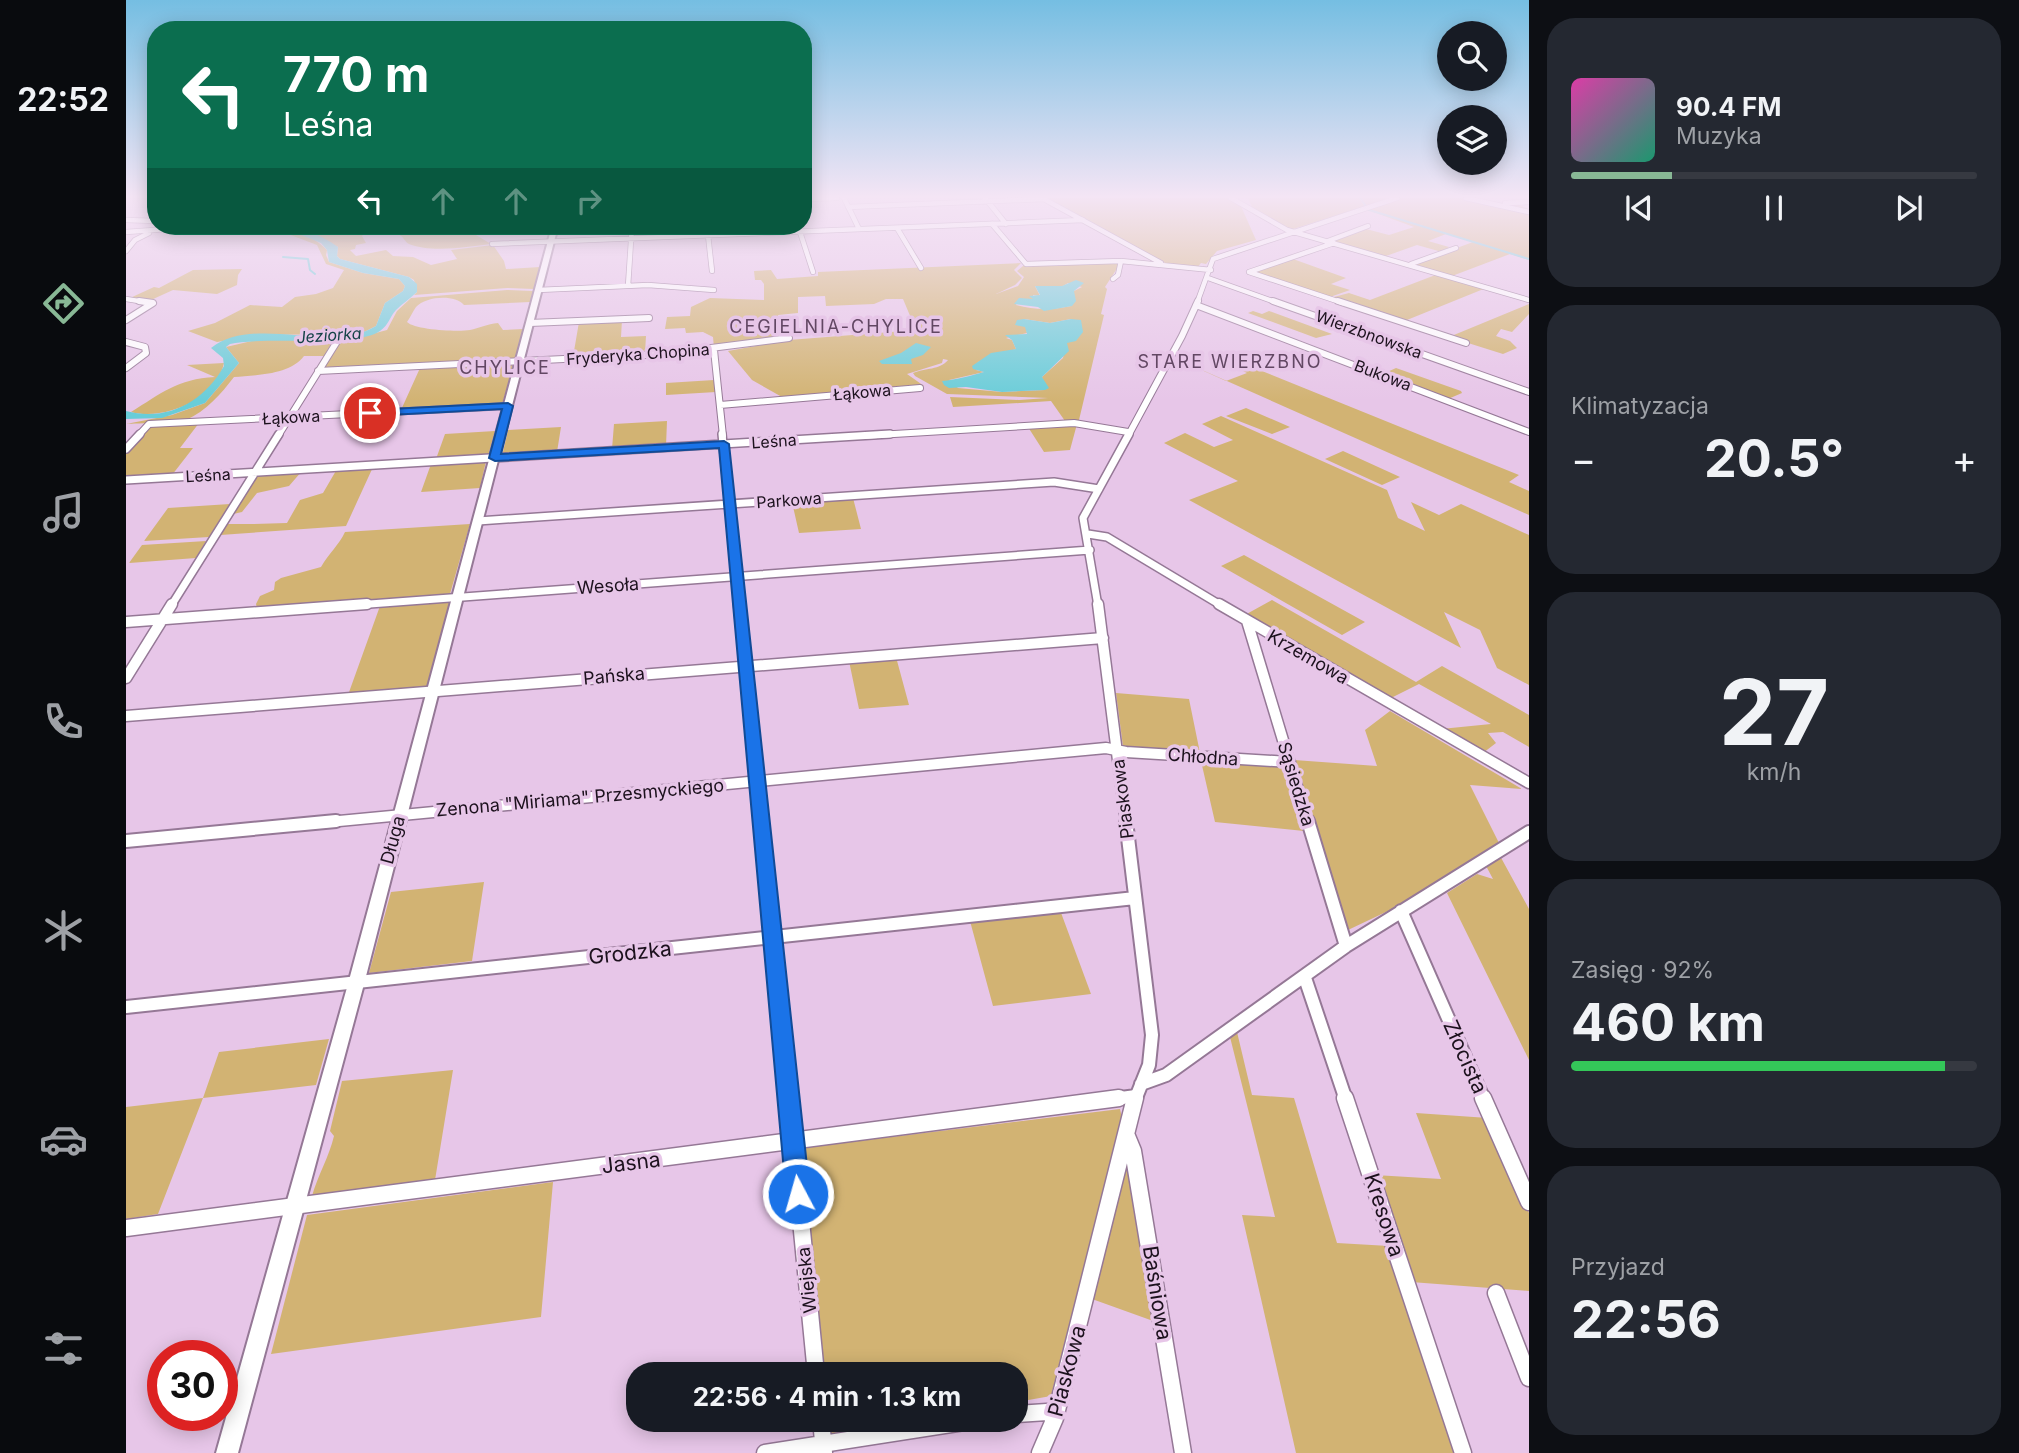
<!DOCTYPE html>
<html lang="pl">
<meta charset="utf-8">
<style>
body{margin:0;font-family:Inter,sans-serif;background:#242831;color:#f1f3f6;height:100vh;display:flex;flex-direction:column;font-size:26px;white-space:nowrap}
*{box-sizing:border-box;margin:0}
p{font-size:23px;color:#9ea1a6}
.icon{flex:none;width:38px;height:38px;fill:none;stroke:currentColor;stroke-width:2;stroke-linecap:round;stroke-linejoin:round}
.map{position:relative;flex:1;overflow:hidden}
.side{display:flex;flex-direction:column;gap:18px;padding:18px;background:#0d0f14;width:490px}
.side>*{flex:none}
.hud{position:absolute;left:21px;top:21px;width:665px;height:214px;border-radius:28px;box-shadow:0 4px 18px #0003;background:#0b6e4f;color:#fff;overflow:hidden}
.controls{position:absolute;left:1311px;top:21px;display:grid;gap:14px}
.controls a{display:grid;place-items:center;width:70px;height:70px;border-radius:50%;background:#171b24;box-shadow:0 4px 18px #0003;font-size:35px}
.speed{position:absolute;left:21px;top:1340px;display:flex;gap:14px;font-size:35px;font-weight:700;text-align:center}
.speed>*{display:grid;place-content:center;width:91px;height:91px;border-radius:50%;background:#171b24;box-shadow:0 4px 18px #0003;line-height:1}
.speed .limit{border:10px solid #d22;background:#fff;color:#111}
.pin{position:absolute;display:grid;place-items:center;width:60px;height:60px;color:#fff;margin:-30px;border:4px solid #fff;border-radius:50%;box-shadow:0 2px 7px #0007}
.me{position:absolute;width:77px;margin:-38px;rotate:354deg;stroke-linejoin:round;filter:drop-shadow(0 0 5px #0008)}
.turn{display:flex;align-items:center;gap:24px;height:147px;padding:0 21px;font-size:32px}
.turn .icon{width:91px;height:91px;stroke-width:2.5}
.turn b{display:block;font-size:49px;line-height:60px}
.lanes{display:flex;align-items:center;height:66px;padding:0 21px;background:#0003;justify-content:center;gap:35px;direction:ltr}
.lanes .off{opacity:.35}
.big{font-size:52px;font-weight:700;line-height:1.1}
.side .tile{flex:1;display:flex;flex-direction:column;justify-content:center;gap:10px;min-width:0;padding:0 24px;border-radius:28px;background:#242831}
.side .dial{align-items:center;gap:0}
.dial b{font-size:91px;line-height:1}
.song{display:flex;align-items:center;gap:21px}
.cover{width:84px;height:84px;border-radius:10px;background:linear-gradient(135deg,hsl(320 70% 55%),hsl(160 70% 35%))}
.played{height:7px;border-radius:4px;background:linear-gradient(90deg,#88b895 25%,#363941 25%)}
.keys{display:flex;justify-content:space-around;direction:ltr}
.heat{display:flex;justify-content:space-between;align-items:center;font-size:38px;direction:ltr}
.charge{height:10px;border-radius:5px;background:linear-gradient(90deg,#34c759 92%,#363941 0)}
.trip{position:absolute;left:500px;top:1362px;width:402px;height:70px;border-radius:28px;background:#171b24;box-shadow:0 4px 18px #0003;font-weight:700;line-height:70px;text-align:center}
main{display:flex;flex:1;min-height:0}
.tabs{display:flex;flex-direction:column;width:126px;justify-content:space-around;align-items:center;background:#090b0e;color:#9ea1a6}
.tabs .icon{width:49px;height:49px}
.tabs .current{color:#88b895}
.tabs b{font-size:32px;color:#f1f3f6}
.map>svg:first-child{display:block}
.green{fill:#d2b373;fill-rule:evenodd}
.water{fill:#69cdd8}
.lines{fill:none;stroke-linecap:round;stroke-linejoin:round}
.stream{stroke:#69cdd8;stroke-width:2}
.minor-far5-casing{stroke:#957896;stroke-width:6}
.minor-far4-casing{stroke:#957896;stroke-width:8}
.minor-far3-casing{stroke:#957896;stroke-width:10}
.minor-far2-casing{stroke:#957896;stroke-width:13}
.minor-far1-casing{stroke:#957896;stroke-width:16}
.minor-casing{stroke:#957896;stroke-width:19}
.tertiary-casing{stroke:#957896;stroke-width:4}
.minor-far5{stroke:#fff;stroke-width:4.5}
.minor-far4{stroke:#fff;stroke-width:6}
.minor-far3{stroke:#fff;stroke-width:7}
.minor-far2{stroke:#fff;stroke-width:10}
.minor-far1{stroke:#fff;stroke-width:12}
.minor{stroke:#fff;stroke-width:16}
.tertiary{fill:#fff;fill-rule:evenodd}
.route{fill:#1a73e8;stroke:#114b97;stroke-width:2}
.labels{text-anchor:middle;stroke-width:7;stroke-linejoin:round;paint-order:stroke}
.far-street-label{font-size:16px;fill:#1c111d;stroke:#e7c6e8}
.far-water-label{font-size:16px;font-style:italic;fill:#144247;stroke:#e7c6e8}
.far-quarter-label{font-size:18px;letter-spacing:2px;fill:#624763;stroke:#e7c6e8}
.street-label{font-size:18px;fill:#1c111d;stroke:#e7c6e8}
.near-street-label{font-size:21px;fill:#1c111d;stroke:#e7c6e8}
</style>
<main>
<nav class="tabs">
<b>22:52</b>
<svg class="icon current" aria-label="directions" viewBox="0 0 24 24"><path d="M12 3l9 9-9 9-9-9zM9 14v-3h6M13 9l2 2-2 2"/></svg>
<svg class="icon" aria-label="music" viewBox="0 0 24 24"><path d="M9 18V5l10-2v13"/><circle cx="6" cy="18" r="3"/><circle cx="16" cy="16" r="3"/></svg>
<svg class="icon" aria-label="phone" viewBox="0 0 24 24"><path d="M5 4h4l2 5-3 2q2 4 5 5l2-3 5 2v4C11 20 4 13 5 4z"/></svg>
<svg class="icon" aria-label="climate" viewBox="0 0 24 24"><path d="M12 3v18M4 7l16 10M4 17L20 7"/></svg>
<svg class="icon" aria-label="car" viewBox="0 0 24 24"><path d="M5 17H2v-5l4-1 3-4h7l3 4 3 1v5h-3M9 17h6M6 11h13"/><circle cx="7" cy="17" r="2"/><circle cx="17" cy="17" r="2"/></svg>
<svg class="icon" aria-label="filters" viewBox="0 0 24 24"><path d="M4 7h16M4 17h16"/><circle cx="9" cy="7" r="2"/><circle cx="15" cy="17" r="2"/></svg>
</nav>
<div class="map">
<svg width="1403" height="1453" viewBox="0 0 1403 1453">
<rect width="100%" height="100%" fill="#e7c6e8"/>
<path class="green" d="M919,198H1103L1114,204L1130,240L1091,251L1080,264L1075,263L1071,268L1043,265Z
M1122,198H1265L1164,230L1126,207Z
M1273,198H1338L1367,203H1389L1403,209H1394L1403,212V260L1384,254L1326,276L1288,264L1347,242L1320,234L1302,241L1323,247L1316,252L1291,245L1260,256L1207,241L1240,229L1263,235L1288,227L1239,209Z
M141,226C162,226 188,236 201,250L200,255L203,262L237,273L273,279L279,286L277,291L259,303L250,326L236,333L220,334L130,335L91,342L62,331L89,323L124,305L156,307L169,297L190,294L207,288L218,270L200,264L191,245Z
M170,226H335L365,244C340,247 306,253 283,244C279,242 278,238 275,236C264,227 251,231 238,234L236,236L240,243L230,245L229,249L224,250L230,256L260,250L267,256L287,257L305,265L331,259L325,250L367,245L378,261L380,269L414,267L408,289L381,288L288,295L291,292L288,280L283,277L214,259L211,256L212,247Z
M1167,259L1220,278L1205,284L1224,290L1204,297L1127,272Z
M991,262L992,267L979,287L981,289L975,314L978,315L953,420L939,421L925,401L827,407L824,397L893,400L922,398L821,394L789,376L787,373C799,368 814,370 822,360L817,359L816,363L781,374L798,386L656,397L626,380L602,351L663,340L790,330L777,299H760L748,304L700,306L699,296L672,297V313L652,315L653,320H657L662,336L588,348L587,337L577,332L560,333L559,328L539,329L541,317L564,316L565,307L584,298L638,300V284L635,280H629L628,271L645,270L651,279L692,276V272L895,263L888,270L896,278L889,285L870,294L892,286L898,277L891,271L897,266ZM942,283L956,287L948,291L945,306C926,310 909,310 890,305L893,299H907V295L914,296L909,286H937ZM898,319L924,323L945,319L937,358L916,377L919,390L876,392L832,388L823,380L858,372L850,370L852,362L890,349L886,340L880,338L901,333Z
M116,269L112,275L111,285L91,294L47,290L25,300L4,298L28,287L33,288L67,270Z
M1312,274L1360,288L1276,322L1204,298L1223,293L1244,300Z
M381,290L407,291L404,302L338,305C329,294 300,296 290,307C287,311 284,318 281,322C289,330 332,332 344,330C353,328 361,324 372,323L377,330L397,329L389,360L197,369L215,338H223V340L261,330L271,311L285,298Z
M1403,304V314L1386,332L1375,329L1370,336L1384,341L1391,348L1377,354L1323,337Z
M1127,311L1136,314L1143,311L1206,334L1190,338L1122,313Z
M496,320L495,337L520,336L519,353L447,357L453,322Z
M134,339H208L198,356H178C164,375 130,375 108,377C95,394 80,411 60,420C54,423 11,423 0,424L46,415L79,403L113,363L100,347Z
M1049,358L1100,381L1121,373L1117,371L1126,367L1393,475L1383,482L1403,491V515Z
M98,363C91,399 38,421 5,412C36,393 51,379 89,377L61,365Z
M383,363L388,365L376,404L275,410L294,368Z
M1270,368L1335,391L1336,393L1322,399L1260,375L1259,373Z
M588,380L590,392L540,395V383Z
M1120,408L1164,427L1146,434L1100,416Z
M1095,416L1261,490L1272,518L1299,531L1285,502L1313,515L1335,504L1403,535V685L1371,668L1354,630L1318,612L1335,648L1063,500L1112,481L1038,443L1059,433L1088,447L1107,440L1076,424Z
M541,421L540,446L486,449L488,424Z
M73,423L54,448H67L46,475L0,478V452L25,425Z
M951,424L944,450L918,452L902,427Z
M435,427L431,452L376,456L382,430Z
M369,431L362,456L310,459L319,434Z
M1217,451L1274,477L1256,485L1199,459Z
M360,461L354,488L295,492L305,464Z
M247,467L220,526L94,535L101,524C121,524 141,524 161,523L174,500L197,493L211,469Z
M176,471L163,486L131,493L116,512L107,514L132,474Z
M727,498L735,529L673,533L666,502Z
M104,504L83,537L18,541L42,508Z
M344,524L324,594L131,608L130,604L134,596L148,590L149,582L155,578L195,567C203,553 213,545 219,532Z
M80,541L70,558L3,563L16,545Z
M1118,555L1239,622L1216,635L1095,566Z
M324,600L300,689L222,695L254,606Z
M1146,600L1290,682L1316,666L1403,715V747L1377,732L1362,733L1370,743L1357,753L1315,729L1365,724L1293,684L1263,699L1117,616Z
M770,657L783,705L733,709L723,661Z
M990,693L1063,699L1074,753L1157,759V768L1178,831L1089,822L1075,761L998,754Z
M1264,711L1396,789L1344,785L1374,845L1302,892L1222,930L1168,760L1251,766L1239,730Z
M1373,854L1403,909V1060L1321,893L1351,874L1367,879L1359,864Z
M358,882L346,961L243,973L265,892Z
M934,910L965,994L867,1006L844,921Z
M1111,1032L1126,1095L1168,1098L1211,1243L1263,1246L1330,1453H1170L1116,1215L1149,1217L1104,1037Z
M203,1039L190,1085L77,1098L32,1214L0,1219V1107L77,1098L93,1052Z
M327,1070L309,1180L186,1196C192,1175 203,1157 208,1136L204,1131L216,1081Z
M994,1109L996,1118L925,1396L891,1402V1374H697L675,1148Z
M1290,1113L1362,1118L1403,1213V1291L1285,1282L1249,1175L1315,1179Z
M1001,1157L1030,1322L966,1299Z
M427,1182L415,1317L145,1354L181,1215Z
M701,1419H787L703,1434Z"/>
<path class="water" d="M153,226C176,226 193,234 212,247L211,256L214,259L283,277L291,284V292C285,298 277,303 270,310C264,316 263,325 254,331C231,348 138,336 104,344L100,347L113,363L79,403L36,418L0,419V411C41,422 78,402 98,366L97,358L85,348C128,314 205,354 250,326L259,303L277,291L279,286L273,279L237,273L203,262L201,250L195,243Z
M950,280L958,283L948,291L950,301L946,306L918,311L912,307L888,304L893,298L907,299L903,296L914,295L909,286H936Z
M898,319L924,323L945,319L955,320L957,332L950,341L941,343L943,351L916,377L923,388L919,390L876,392L840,387L823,388L818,385L816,381C830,380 847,375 858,372L847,369L846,366L865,353L890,349L886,340L879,335L901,334L899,327L889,325L891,320Z
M790,343L805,347L797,355L785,359L786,364H756L753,361L775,353Z"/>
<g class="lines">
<path class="stream" d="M1234,198L1240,206L1237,207
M1240,209L1403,259
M157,257L182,259L184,270L189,274"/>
<g class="minor-far5-casing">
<path id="minor-far5" d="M718,198L733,229
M859,198L880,224
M916,198L1035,263
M1105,198L1161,230L1403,300
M1340,198L1403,212
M677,199L711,198
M1379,203L1403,202
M722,207L919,199
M0,220L30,221
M866,224L900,264L995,261L1085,270
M581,226L586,271
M771,228L795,268
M0,232L83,226
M674,232L687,272
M1202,241L1242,226
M366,244L957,220
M0,251L9,240L23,233
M1285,264L1330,248
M1123,272L1217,303
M1123,272L1208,243
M1082,278L1152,303
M987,279L992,275L995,261
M502,286L506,226
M412,290L522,285L588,290
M0,299L25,303
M1071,303L1087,259L1271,198"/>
</g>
<g class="minor-far4-casing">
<path id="minor-far4" d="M1147,301L1403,392
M1212,301L1340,343
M1070,305L1403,432
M0,320L27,303L13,301
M404,323L523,318
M0,342L19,347L20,353L0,368
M588,350L597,436
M192,371L538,354L663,338
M594,405L794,388
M12,436L23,424L382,406
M152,436L212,340
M735,436L948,423L1002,432
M1002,436L1056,336L1072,301"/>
</g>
<g class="minor-far3-casing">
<path id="minor-far3" d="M596,434L613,606
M0,449L14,434
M0,480L764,434
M352,521L928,482L973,489
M962,534L981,537L1096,606
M45,606L153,434
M217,606L964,550
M972,606L957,518L1003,434"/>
</g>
<g class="minor-far2-casing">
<path id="minor-far2" d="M613,604L635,823
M972,604L1000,823
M1093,604L1403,783
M1121,621L1182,823
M0,622L241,604
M0,678L46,604
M0,716L977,638
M192,823L980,748L1000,752L1164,762"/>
</g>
<g class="minor-far1-casing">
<path id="minor-far1" d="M635,821L663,1100
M1000,821L1026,1035L1023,1065L1009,1100
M1182,821L1220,946
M0,841L210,821
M1275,911L1358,1100
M1179,978L1220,1100
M0,1007L1009,898
M1015,1084L1040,1075L1220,946L1403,832
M980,1100L1010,1096"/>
</g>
<g class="minor-casing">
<path id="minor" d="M663,1098L690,1374
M1219,1098L1337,1453
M1357,1098L1403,1202
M1000,1134L1007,1151L1057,1453
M0,1228L993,1098
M1370,1293L1403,1378
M891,1414L921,1412L929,1418
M695,1419L698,1453
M639,1453L857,1419
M914,1453L929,1418L1009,1098"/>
</g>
<g class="tertiary-casing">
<path id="tertiary" d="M426,226H432L238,984L112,1453H90L222,984Z"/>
</g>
<use href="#minor-far5" class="minor-far5"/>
<use href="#minor-far4" class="minor-far4"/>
<use href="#minor-far3" class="minor-far3"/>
<use href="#minor-far2" class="minor-far2"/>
<use href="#minor-far1" class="minor-far1"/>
<use href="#minor" class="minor"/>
<use href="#tertiary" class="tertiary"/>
</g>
<linearGradient id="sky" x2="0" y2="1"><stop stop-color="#75bee2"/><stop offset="0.49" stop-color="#f4e5f5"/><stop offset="1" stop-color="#f4e5f5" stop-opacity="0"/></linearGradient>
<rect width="1403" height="401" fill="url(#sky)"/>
<path class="route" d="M382,403L387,406L375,454L598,441L603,444L684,1194L681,1202L672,1206L664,1202L660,1194L593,448L369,461L363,458L376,409L244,416L239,413L244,410Z"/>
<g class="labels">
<g class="far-street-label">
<text transform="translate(1243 334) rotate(20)" y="6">Wierzbnowska</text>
<text transform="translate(512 354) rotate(-4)" y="6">Fryderyka Chopina</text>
<text transform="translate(1257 375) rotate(21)" y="6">Bukowa</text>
<text transform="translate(736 392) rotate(-5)" y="6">Łąkowa</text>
<text transform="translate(165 417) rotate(-3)" y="6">Łąkowa</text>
<text transform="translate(648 441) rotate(-4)" y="6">Leśna</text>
<text transform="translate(82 475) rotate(-3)" y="6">Leśna</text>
<text transform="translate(663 500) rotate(-4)" y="6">Parkowa</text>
</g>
<g class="far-water-label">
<text transform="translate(203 335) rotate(-4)" y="6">Jeziorka</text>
</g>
<g class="far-quarter-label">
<text x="710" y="333">CEGIELNIA-CHYLICE</text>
<text x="1104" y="368">STARE WIERZBNO</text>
<text x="379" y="374">CHYLICE</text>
</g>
<g class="street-label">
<text transform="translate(482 586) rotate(-4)" y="6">Wesoła</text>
<text transform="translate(1182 657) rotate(30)" y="6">Krzemowa</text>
<text transform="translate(488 676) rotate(-5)" y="6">Pańska</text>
<text transform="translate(1077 757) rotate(4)" y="6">Chłodna</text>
<text transform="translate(1170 784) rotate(73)" y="6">Sąsiedzka</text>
<text transform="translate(454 798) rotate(-5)" y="6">Zenona "Miriama" Przesmyckiego</text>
<text transform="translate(997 799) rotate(-97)" y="6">Piaskowa</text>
<text transform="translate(267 840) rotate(-75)" y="6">Długa</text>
<text transform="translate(681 1280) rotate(-96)" y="6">Wiejska</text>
</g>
<g class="near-street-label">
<text transform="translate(504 953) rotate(-6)" y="7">Grodzka</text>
<text transform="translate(1339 1057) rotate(66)" y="7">Złocista</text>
<text transform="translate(505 1163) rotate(-7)" y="7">Jasna</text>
<text transform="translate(1258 1215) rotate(72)" y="7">Kresowa</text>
<text transform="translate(1031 1293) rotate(81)" y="7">Baśniowa</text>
<text transform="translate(941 1371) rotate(-75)" y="7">Piaskowa</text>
</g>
</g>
</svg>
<div class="controls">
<a><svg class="icon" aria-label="search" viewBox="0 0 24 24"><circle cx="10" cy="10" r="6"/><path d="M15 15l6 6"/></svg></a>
<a><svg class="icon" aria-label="layers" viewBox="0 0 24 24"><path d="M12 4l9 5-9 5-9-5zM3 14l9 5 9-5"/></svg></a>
</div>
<div class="speed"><div class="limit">30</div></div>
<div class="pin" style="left:244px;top:413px;background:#d93025"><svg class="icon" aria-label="arrive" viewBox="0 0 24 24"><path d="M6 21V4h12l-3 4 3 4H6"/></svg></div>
<svg class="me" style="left:672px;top:1194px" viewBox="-20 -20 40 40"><circle r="17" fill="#1a73e8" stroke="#fff" stroke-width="3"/><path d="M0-11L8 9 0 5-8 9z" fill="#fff"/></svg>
<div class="trip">22:56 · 4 min · 1.3 km</div>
<div class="hud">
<div class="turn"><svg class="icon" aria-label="left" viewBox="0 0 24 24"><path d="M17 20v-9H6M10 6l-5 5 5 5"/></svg><div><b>770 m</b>Leśna</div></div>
<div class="lanes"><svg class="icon" aria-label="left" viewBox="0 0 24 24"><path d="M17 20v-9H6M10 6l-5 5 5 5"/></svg><svg class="icon off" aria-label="ahead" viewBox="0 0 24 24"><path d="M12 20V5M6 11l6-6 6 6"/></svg><svg class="icon off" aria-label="ahead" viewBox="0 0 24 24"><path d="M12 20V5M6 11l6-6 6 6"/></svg><svg class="icon off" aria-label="right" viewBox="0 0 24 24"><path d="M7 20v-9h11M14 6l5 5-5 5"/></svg></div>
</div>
</div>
<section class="side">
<div class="tile">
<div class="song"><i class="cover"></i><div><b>90.4 FM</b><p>Muzyka</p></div></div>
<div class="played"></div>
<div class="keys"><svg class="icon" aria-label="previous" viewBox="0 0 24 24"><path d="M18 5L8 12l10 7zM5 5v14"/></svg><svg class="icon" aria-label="pause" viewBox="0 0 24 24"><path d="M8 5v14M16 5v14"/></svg><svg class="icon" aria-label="next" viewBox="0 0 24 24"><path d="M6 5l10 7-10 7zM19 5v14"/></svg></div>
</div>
<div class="tile"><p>Klimatyzacja</p>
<div class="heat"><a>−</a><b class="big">20.5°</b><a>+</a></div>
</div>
<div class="tile dial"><b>27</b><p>km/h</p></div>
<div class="tile"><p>Zasięg · 92%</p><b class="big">460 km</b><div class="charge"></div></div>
<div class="tile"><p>Przyjazd</p><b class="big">22:56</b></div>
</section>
</main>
